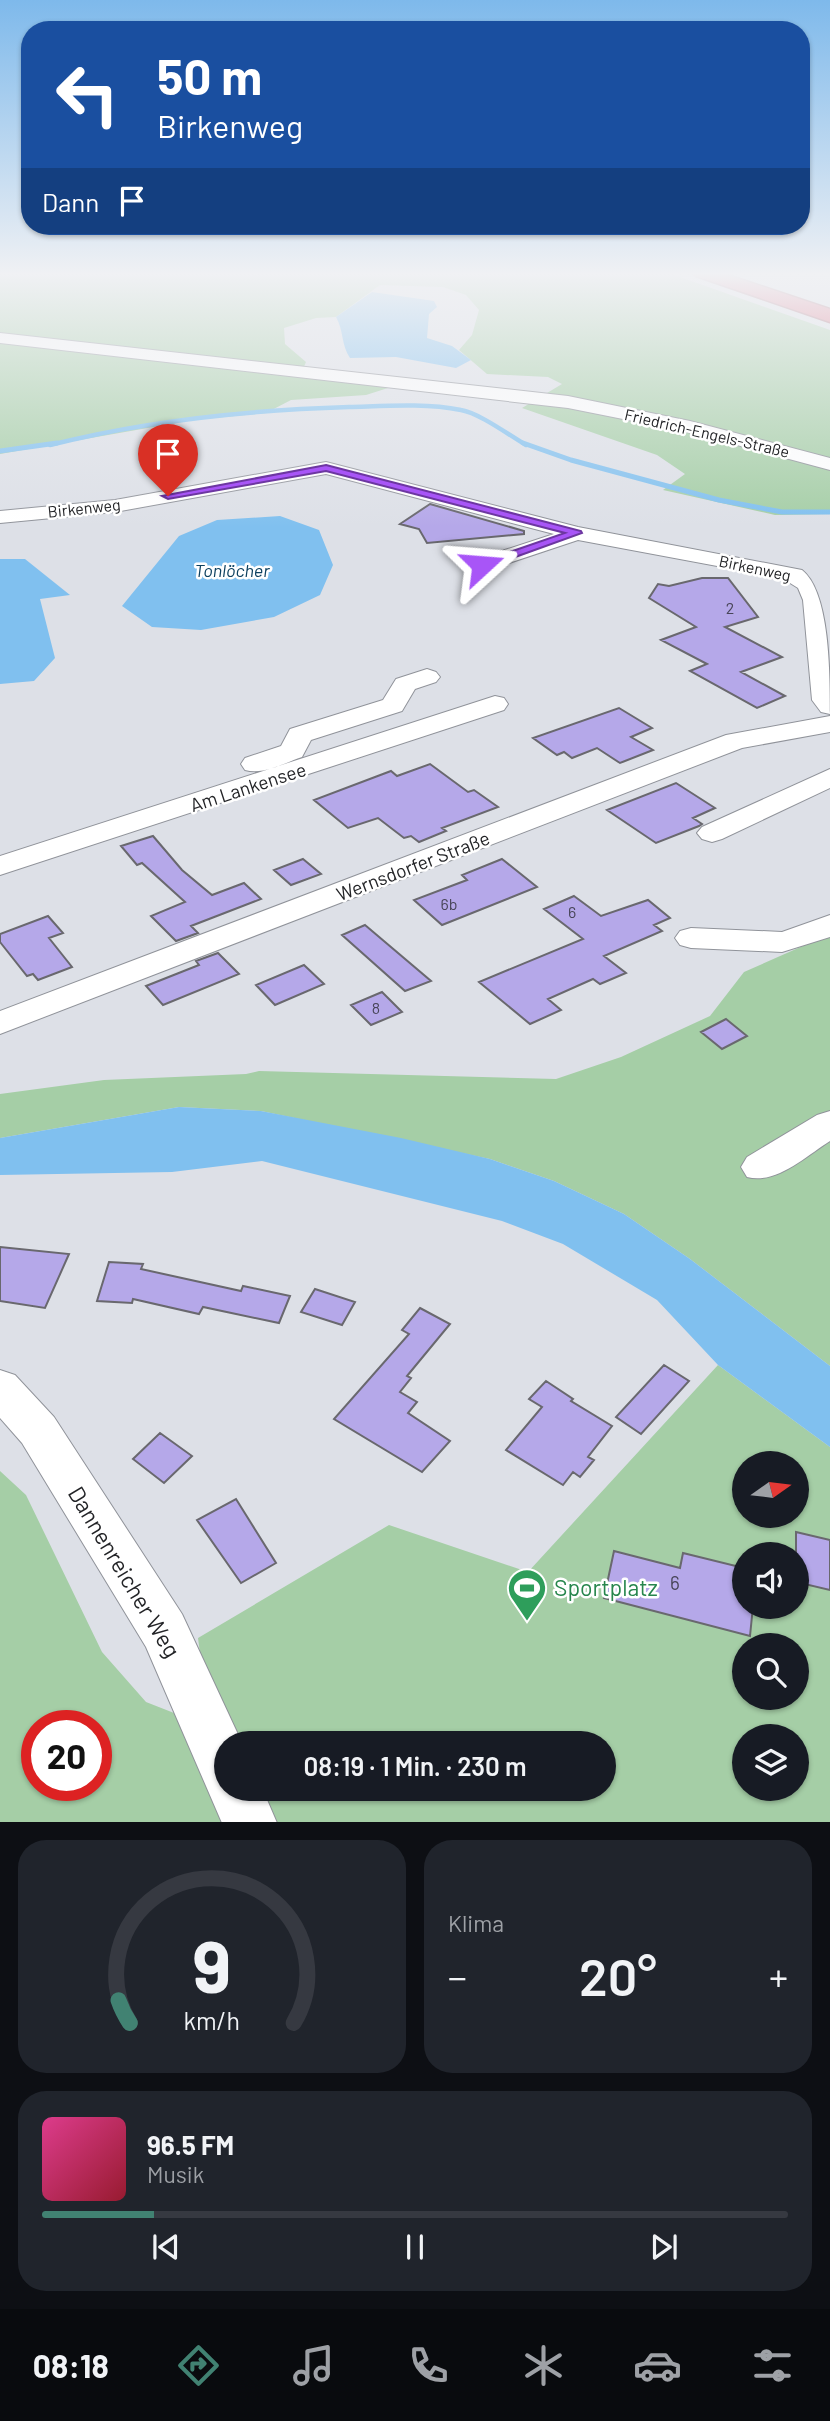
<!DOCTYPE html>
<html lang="de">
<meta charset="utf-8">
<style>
body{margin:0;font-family:Barlow,sans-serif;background:#20242c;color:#f1f3f6;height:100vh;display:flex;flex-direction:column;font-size:26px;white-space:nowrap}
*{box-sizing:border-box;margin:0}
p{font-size:23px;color:#9ea1a6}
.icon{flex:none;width:38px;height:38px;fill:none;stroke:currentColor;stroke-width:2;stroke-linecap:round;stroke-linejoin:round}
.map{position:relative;height:1822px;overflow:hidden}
.panel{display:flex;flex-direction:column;gap:18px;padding:18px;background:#0d0f14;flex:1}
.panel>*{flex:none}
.banner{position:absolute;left:21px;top:21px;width:789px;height:214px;border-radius:28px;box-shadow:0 2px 5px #0004;background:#1a4fa0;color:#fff;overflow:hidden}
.needle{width:46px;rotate:76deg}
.buttons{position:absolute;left:732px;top:1451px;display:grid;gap:14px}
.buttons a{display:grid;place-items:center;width:77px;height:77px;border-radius:50%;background:#171b24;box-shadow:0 2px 5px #0004;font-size:35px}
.speed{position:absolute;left:21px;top:1710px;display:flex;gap:14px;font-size:35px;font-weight:700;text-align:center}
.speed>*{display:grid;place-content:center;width:91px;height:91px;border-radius:50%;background:#171b24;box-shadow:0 2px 5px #0004;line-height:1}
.speed .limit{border:10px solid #d22;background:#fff;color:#111}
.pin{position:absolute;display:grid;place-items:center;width:60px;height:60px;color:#fff;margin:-72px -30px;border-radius:50% 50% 50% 0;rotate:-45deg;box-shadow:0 0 7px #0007}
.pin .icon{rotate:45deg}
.me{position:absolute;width:77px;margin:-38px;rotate:71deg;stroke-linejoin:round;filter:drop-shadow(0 0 5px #0008)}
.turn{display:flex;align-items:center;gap:24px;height:147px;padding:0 21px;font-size:32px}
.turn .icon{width:91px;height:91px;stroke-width:2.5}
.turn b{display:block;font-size:49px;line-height:60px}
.then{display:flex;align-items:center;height:66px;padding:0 21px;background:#0003;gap:14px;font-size:26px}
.big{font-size:52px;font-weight:600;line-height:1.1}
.panel .card{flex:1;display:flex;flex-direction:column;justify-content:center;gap:10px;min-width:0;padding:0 24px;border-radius:28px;background:#20242c}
.panel .dial{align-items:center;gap:0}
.dial svg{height:182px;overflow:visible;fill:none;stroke:#363941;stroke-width:7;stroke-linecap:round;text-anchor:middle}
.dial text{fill:#f1f3f6;stroke:none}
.song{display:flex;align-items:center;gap:21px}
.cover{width:84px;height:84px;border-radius:10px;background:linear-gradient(135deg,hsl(330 70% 55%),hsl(350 70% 35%))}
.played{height:7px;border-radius:4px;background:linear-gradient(90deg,#418272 15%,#363941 15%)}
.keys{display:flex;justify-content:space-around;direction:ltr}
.heat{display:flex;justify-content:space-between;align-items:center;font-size:38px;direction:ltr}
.panel .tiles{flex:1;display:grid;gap:18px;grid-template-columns:1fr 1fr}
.card:last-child{grid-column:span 2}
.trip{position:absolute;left:214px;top:1731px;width:402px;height:70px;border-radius:35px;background:#171b24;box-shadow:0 2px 5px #0004;font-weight:600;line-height:70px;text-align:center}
.menu{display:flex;height:112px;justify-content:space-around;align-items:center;background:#090b0e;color:#9ea1a6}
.menu .icon{width:49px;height:49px}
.menu .selected{color:#418272}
.menu b{font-size:32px;color:#f1f3f6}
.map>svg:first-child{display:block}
.green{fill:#a5cea6;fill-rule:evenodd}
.water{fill:#80c0ef}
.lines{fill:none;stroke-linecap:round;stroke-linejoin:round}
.stream-far1{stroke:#80c0ef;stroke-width:4.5}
.stream{stroke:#80c0ef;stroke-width:5}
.building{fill:#b5a8e9;stroke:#69686e;stroke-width:2}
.minor-casing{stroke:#90939a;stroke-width:2}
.highway-casing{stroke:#9e4857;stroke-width:3}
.minor{fill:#fff;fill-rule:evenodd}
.highway{fill:#e05b71;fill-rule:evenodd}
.route{fill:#a855f7;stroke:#6d37a1;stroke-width:2}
.labels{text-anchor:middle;stroke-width:5;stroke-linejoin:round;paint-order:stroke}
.far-street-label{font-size:16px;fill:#232427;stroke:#fff}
.number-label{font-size:16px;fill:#484558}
.far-water-label{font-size:18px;font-style:italic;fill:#0e4160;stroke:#fff}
.street-label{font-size:19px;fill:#232427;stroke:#fff}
.near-number-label{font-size:19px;fill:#484558}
.near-street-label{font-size:23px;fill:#232427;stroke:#fff}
.near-leisure-label{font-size:23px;fill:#27864d;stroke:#fff;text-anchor:start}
</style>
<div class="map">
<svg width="830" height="1823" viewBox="0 0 830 1823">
<rect width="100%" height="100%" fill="#dde0e7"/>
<path class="green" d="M0,272H666L830,330V514L775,515L663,490L685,474L657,455L522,408L562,384L548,377L487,374L459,350L472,335L479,310L466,295L443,287L380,285L336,317L316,318L284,328L285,344L306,362L303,369L0,336Z
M0,339L300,374L388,388L366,395L291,400L266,413L193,420L0,454Z
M830,934V1366L690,1259L624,1214L554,1181L490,1159L261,1111L179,1107L0,1138V1094L104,1080L246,1074L259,1071L556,1079L621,1057L710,1016L744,972Z
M718,1365L830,1447V1822H258L242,1789L604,1788V1743H226L208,1716L198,1638L389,1525L528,1572ZM744,1463H796V1516H744ZM744,1554H796V1606H744ZM744,1645H796V1698H744ZM744,1736H796V1788H744Z
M0,1471L26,1495L102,1652L146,1702L197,1722L242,1822H0ZM37,1726H96V1785H37Z"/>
<path class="water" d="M372,292L434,301L437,307L429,314L427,338L452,346L471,360L456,368L396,357L350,358C341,345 344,331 336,317Z
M280,516L319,530L333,565L320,595L274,617L201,630L152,627L122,606L179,536L217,520Z
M0,559H25L70,595L40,599L55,658L34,681L0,684Z
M179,1107L261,1111L401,1138L490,1159L554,1181L624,1214L690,1259L830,1366V1447L718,1365L657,1300L563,1244L502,1221L262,1161L172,1172L0,1175V1138Z"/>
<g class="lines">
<path class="stream-far1" d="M50,445C149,420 248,410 349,407C386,406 425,403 461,410C479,413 509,435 526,445"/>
<path class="stream" d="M523,443L571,460L719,500L782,512H830
M0,451L57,443"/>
</g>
<path class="building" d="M430,504L524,531V534L427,543L419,529L400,524Z
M702,578H728L758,617L725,627L782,657L741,672L785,696L757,708L690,671L707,664L661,640L696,627L649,598L658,584L669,586Z
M619,708L652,728L631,737L653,750L620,763L597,748L572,758L564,752L557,755L533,738Z
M430,764L468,792L474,790L498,807L442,828L446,831L419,842L411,836L404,838L378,818L348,828L314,800L391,771L397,776Z
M676,783L715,808L693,818L702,824L699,826L656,843L607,810Z
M153,836L182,870L212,895L244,883L261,899L191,926L198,933L176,941L151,916L185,902L142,863L137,865L121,846Z
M303,859L321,874L291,885L274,870Z
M502,859L537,887L442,925L414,900L467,880L462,875Z
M574,896L601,916L648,900L670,918L654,925L662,931L604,956L626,973L600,984L593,979L548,999L561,1010L530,1024L479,982L583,939L544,909Z
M48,916L63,933L49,938L72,967L38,980L33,974L27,976L0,942V934Z
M365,925L431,981L405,991L342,935Z
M218,953L239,974L163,1005L146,986L199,965L196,961Z
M304,965L324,984L275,1005L256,985Z
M382,992L402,1012L371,1025L351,1005Z
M726,1019L747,1036L722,1049L701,1032Z
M0,1247L69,1254L45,1308L0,1301Z
M109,1262L143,1264L141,1269L241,1291L243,1286L290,1296L279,1323L203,1307L199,1314L133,1299L132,1303L97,1301Z
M315,1289L355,1302L342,1325L301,1312Z
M420,1308L450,1324L407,1376L411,1378L400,1392L417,1402L408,1413L450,1441L422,1472L334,1419L409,1334L402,1330Z
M664,1365L689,1381L641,1434L616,1417Z
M546,1381L573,1399L571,1401L612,1426L588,1457L594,1460L580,1477L573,1472L563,1485L506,1450L542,1407L529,1399Z
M160,1433L192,1456L164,1483L133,1459Z
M236,1499L276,1563L241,1583L197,1520Z
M796,1532L830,1540V1590L796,1582Z
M614,1551L680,1568L683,1553L744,1568V1606H753L750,1636L604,1598Z"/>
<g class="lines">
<g class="minor-casing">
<path id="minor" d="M0,333L568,396L690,421L830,458V470L688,432L568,408L0,343Z
M326,462L578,527L802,570C830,592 830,674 830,714L821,712L812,700L803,600L798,588L782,578L578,540L482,572L471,565L474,560L554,534L326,474L115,512L0,523V511L115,500Z
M427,669L436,672L440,677L436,682L415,689L402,711L311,740L302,757C284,763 264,775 245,770L241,764L245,758L281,746L290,729L383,700L396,679Z
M495,696L504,698L508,704L504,710L0,875V856Z
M830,716V732L742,748L0,1034V1011L726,735Z
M830,769V788L722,839L712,842L702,839L697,833L702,827Z
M830,915V937L782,952L691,948L680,945L675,938L680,931L691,928L782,932Z
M830,1111V1141C806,1156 776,1185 747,1177L741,1167L747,1157L817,1115Z
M0,1370L15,1375L54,1417L182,1614L242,1743H226V1788H262L277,1823H222L146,1647L22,1443L0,1418Z"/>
</g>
<g class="highway-casing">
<path id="highway" d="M693,272H719L830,309V322L696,276Z"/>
</g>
<use href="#minor" class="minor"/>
<use href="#highway" class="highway"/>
</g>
<linearGradient id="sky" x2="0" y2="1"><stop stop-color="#7eb9eb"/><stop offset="0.52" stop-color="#f0f1f4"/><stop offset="1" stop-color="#f0f1f4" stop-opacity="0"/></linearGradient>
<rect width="830" height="527" fill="url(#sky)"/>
<path class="route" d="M326,465L581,531L582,533L482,569L477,565L478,563L565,533L326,471L168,499L162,496Z"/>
<defs>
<g id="stadium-pin" transform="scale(2.0125)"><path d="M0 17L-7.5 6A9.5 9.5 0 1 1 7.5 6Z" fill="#2e9e5b" stroke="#fff"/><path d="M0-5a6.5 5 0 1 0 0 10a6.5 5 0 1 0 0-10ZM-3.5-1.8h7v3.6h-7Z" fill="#fff"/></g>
</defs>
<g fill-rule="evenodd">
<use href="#stadium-pin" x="527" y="1588"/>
</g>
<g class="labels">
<g class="far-street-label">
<text transform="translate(707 433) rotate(13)" y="6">Friedrich-Engels-Straße</text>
<text transform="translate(84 508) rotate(-6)" y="6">Birkenweg</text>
<text transform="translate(755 568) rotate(12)" y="6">Birkenweg</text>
</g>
<g class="number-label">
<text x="730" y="614">2</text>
<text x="449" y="910">6b</text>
<text x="572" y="918">6</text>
<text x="376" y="1014">8</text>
</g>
<g class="far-water-label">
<text x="232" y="577">Tonlöcher</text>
</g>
<g class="street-label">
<text transform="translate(248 787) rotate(-18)" y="7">Am Lankensee</text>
<text transform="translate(413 866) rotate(-21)" y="7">Wernsdorfer Straße</text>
</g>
<g class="near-number-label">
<text x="675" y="1590">6</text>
</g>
<g class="near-street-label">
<text transform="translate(124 1572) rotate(59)" y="8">Dannenreicher Weg</text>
</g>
<g class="near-leisure-label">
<text x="554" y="1596">Sportplatz</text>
</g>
</g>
</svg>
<div class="buttons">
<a><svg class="needle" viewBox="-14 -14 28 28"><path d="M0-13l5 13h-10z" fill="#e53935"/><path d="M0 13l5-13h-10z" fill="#9ea1a6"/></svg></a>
<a><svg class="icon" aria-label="sound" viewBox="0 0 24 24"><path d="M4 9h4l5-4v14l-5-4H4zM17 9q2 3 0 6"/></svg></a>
<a><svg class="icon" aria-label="search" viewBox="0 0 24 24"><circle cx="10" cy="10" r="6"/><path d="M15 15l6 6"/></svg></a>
<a><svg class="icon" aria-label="layers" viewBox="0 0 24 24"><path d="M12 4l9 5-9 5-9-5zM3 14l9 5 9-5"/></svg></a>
</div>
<div class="speed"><div class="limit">20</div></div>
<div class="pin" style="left:168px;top:496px;background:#d93025"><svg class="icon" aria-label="arrive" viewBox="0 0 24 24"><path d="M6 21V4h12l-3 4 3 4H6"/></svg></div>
<svg class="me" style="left:482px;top:565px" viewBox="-20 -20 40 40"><path d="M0-17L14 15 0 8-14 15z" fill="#a855f7" stroke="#fff" stroke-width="4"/></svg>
<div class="trip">08:19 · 1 Min. · 230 m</div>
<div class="banner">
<div class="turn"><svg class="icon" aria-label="left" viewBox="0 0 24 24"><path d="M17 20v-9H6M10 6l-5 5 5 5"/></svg><div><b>50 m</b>Birkenweg</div></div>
<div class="then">Dann<svg class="icon" aria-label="arrive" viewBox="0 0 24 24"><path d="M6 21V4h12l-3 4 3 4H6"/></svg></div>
</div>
</div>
<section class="panel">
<div class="tiles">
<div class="card dial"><svg viewBox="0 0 100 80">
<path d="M14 69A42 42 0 1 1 86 69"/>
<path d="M14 69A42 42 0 0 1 9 59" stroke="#418272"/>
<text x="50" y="56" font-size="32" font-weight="700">9</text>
<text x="50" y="72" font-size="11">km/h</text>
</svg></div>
<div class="card"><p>Klima</p>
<div class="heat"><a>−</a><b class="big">20°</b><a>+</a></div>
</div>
<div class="card">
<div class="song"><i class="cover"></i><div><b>96.5 FM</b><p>Musik</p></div></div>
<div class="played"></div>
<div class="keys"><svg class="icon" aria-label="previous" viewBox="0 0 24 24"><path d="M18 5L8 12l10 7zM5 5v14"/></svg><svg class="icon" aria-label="pause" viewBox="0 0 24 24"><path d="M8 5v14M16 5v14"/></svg><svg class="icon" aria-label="next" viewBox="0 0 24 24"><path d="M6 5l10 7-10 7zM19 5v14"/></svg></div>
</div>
</div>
</section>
<nav class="menu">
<b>08:18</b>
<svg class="icon selected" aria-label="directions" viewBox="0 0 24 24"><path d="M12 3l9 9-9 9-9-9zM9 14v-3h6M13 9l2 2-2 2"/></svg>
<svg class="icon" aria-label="music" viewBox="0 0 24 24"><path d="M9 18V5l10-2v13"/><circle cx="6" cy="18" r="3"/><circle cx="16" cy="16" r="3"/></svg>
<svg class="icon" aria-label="phone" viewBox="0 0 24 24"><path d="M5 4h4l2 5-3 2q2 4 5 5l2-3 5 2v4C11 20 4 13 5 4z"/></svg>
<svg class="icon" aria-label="climate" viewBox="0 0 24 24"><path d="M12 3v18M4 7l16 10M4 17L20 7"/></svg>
<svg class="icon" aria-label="car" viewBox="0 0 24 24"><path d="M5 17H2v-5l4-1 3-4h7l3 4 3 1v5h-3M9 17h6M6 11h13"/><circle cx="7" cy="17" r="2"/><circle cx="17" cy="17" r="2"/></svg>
<svg class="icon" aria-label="filters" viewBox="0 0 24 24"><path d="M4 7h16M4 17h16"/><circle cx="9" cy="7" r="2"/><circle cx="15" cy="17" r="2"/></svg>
</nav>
